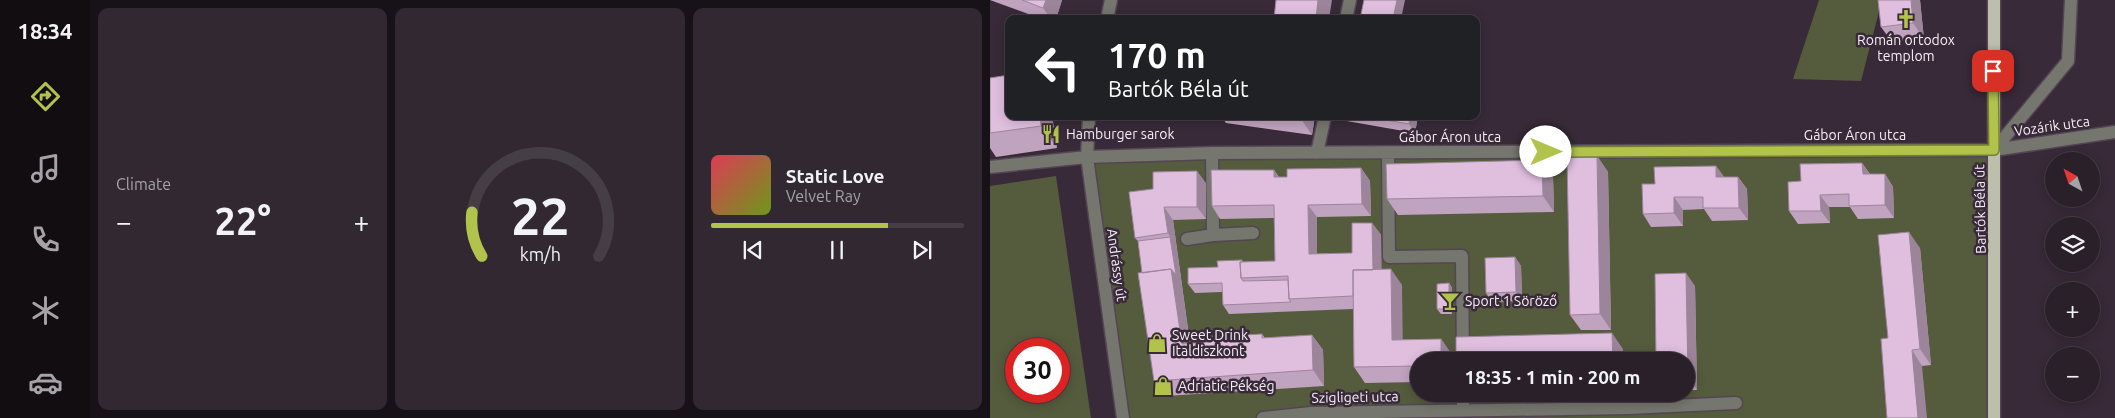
<!DOCTYPE html>
<meta charset="utf-8">
<style>
body{margin:0;font-family:Ubuntu,sans-serif;background:#322832;color:#f1f3f6;height:100vh;display:flex;flex-direction:column;font-size:19px;white-space:nowrap}
*{box-sizing:border-box;margin:0}
p{font-size:16px;color:#a5a3a8}
.icon{flex:none;width:28px;height:28px;fill:none;stroke:currentColor;stroke-width:2;stroke-linecap:round;stroke-linejoin:round}
.map{position:relative;flex:1;overflow:hidden}
.sheet{display:flex;flex-direction:column;gap:8px;padding:8px;background:#171217;width:900px}
.sheet>*{flex:none}
.top-card{position:absolute;left:15px;top:15px;width:475px;height:105px;border-radius:10px;box-shadow:0 2px 12px #0003,0 0 0 1px #463e47;background:#202124;color:#fff;overflow:hidden}
.needle{width:32px;rotate:320deg}
.fabs{position:absolute;left:1055px;top:152px;display:grid;gap:10px}
.fabs a{display:grid;place-items:center;width:55px;height:55px;border-radius:50%;background:#2a202a;box-shadow:0 2px 12px #0003,0 0 0 1px #463e47;font-size:25px}
.speed{position:absolute;left:15px;top:338px;display:flex;gap:10px;font-size:25px;font-weight:700;text-align:center}
.speed>*{display:grid;place-content:center;width:65px;height:65px;border-radius:50%;background:#2a202a;box-shadow:0 2px 12px #0003,0 0 0 1px #463e47;line-height:1}
.speed .limit{border:8px solid #d22;background:#fff;color:#111}
.pin{position:absolute;display:grid;place-items:center;width:42px;height:42px;color:#fff;margin:-21px;border-radius:10px;box-shadow:0 2px 8px #0006}
.me{position:absolute;width:55px;margin:-28px;rotate:90deg;stroke-linejoin:round;filter:drop-shadow(0 0 4px #0008)}
.turn{display:flex;align-items:center;gap:18px;height:105px;padding:0 20px;font-size:22px}
.turn .icon{width:65px;height:65px;stroke-width:2.5}
.turn b{display:block;font-size:35px;line-height:42px}
.big{font-size:38px;font-weight:600;line-height:1.1}
.sheet .tile{flex:1;display:flex;flex-direction:column;justify-content:center;gap:8px;min-width:0;padding:0 18px;border-radius:10px;background:#322832}
.sheet .dial{align-items:center;gap:0}
.dial svg{height:130px;overflow:visible;fill:none;stroke:#463e47;stroke-width:7;stroke-linecap:round;text-anchor:middle}
.dial text{fill:#f1f3f6;stroke:none}
.song{display:flex;align-items:center;gap:15px}
.cover{width:60px;height:60px;border-radius:8px;background:linear-gradient(135deg,hsl(350 70% 55%),hsl(80 70% 35%))}
.played{height:5px;border-radius:2px;background:linear-gradient(90deg,#b2c34c 70%,#463e47 70%)}
.keys{display:flex;justify-content:space-around;direction:ltr}
.heat{display:flex;justify-content:space-between;align-items:center;font-size:28px;direction:ltr}
.sheet .tiles{flex:1;display:grid;gap:8px;grid-template-columns:repeat(3,1fr)}
.trip{position:absolute;left:420px;top:352px;width:285px;height:50px;border-radius:25px;background:#2a202a;box-shadow:0 2px 12px #0003,0 0 0 1px #463e47;font-weight:600;line-height:50px;text-align:center}
main{display:flex;flex:1;min-height:0}
.tab-bar{display:flex;flex-direction:column;width:90px;justify-content:space-around;align-items:center;background:#110d11;color:#a5a3a8}
.tab-bar .icon{width:35px;height:35px}
.tab-bar .selected{color:#b2c34c}
.tab-bar b{font-size:22px;color:#f1f3f6}
.map>svg:first-child{display:block}
.green{fill:#555b3d;fill-rule:evenodd}
.lines{fill:none;stroke-linecap:round;stroke-linejoin:round}
.minor-casing{stroke:#534553;stroke-width:15}
.major-casing{stroke:#534553;stroke-width:15}
.minor{stroke:#75776e;stroke-width:12}
.major{stroke:#bbbfab;stroke-width:12}
.wall{fill:#c0a3bf}
.shaded-wall{fill:#9c859b}
.building{fill:#dfbede;stroke:#9c859b}
.route-casing{stroke:#747f31;stroke-width:12}
.route{stroke:#b2c34c;stroke-width:9}
.labels{text-anchor:middle;stroke-width:5;stroke-linejoin:round;paint-order:stroke}
.poi-label{font-size:14px;fill:#f7edf7;stroke:#382a38;text-anchor:start}
.street-label{font-size:14px;fill:#f7edf7;stroke:#382a38}
</style>
<main>
<nav class="tab-bar">
<b>18:34</b>
<svg class="icon selected" aria-label="directions" viewBox="0 0 24 24"><path d="M12 3l9 9-9 9-9-9zM9 14v-3h6M13 9l2 2-2 2"/></svg>
<svg class="icon" aria-label="music" viewBox="0 0 24 24"><path d="M9 18V5l10-2v13"/><circle cx="6" cy="18" r="3"/><circle cx="16" cy="16" r="3"/></svg>
<svg class="icon" aria-label="phone" viewBox="0 0 24 24"><path d="M5 4h4l2 5-3 2q2 4 5 5l2-3 5 2v4C11 20 4 13 5 4z"/></svg>
<svg class="icon" aria-label="climate" viewBox="0 0 24 24"><path d="M12 3v18M4 7l16 10M4 17L20 7"/></svg>
<svg class="icon" aria-label="car" viewBox="0 0 24 24"><path d="M5 17H2v-5l4-1 3-4h7l3 4 3 1v5h-3M9 17h6M6 11h13"/><circle cx="7" cy="17" r="2"/><circle cx="17" cy="17" r="2"/></svg>
</nav>
<section class="sheet">
<div class="tiles">
<div class="tile"><p>Climate</p>
<div class="heat"><a>−</a><b class="big">22°</b><a>+</a></div>
</div>
<div class="tile dial"><svg viewBox="0 0 100 80">
<path d="M14 69A42 42 0 1 1 86 69"/>
<path d="M14 69A42 42 0 0 1 8 42" stroke="#b2c34c"/>
<text x="50" y="56" font-size="32" font-weight="700">22</text>
<text x="50" y="72" font-size="11">km/h</text>
</svg></div>
<div class="tile">
<div class="song"><i class="cover"></i><div><b>Static Love</b><p>Velvet Ray</p></div></div>
<div class="played"></div>
<div class="keys"><svg class="icon" aria-label="previous" viewBox="0 0 24 24"><path d="M18 5L8 12l10 7zM5 5v14"/></svg><svg class="icon" aria-label="pause" viewBox="0 0 24 24"><path d="M8 5v14M16 5v14"/></svg><svg class="icon" aria-label="next" viewBox="0 0 24 24"><path d="M6 5l10 7-10 7zM19 5v14"/></svg></div>
</div>
</div>
</section>
<div class="map">
<svg width="1125" height="418" viewBox="0 0 1125 418">
<rect width="100%" height="100%" fill="#382a38"/>
<path class="green" d="M829,0H892L871,81L803,79Z
M1000,152L997,418H139L104,159ZM429,361H696V394H429Z
M66,176L101,418H0V186ZM26,349H69V391H26Z"/>
<g class="lines">
<g class="minor-casing">
<path id="minor" d="M117,19L121,0
M356,19L360,0
M99,116L97,157L133,418
M1004,150L1078,61L1081,0
M222,153L223,235
M327,153L335,116
M398,153L399,257L472,256L473,361
M0,167L97,157L222,153L1004,150L1125,132
M197,239L223,235L263,233
M473,394V410
M273,418L321,413L639,408L746,403"/>
</g>
<g class="major-casing">
<path id="major" d="M1004,0V418"/>
</g>
<use href="#minor" class="minor"/>
<use href="#major" class="major"/>
</g>
<path class="wall" d="M0,0H72L66,19H52Z
M888,0H930L934,39L902,42L891,27Z
M0,78L19,116H62L67,148L6,157L0,148Z
M231,116H325L322,135L236,123Z
M348,116H428L425,133L351,120Z
M607,156L618,172L621,330H591L580,315Z
M872,163L880,174H895L903,187L904,218L868,219L860,207H839L840,223L808,224L799,211L811,181Z
M726,166L734,177H748L757,189L758,220L722,221L714,209L693,210V226L661,227L653,214L665,184Z
M371,168L380,181L381,216L327,217V254L362,253L382,223L391,235V269L412,285V340L451,339L462,355L429,361V382L375,383L364,367L363,309L239,314L233,305L232,292L205,293L198,284L228,267L254,262L285,261L284,218L230,219L222,206L284,170L289,177H297Z
M563,176L564,212L408,215L397,199Z
M216,183V219L183,220L200,343L218,342L272,334L275,338L322,335L333,350L334,386L175,396L164,381L152,273L148,241L145,238L139,192Z
M930,248L941,365L932,366L898,338Z
M525,257L531,266L532,301L502,302L496,293Z
M459,283L462,288V314H451L447,309Z
M705,286L707,390H696V361Z"/>
<path class="shaded-wall" d="M56,0H72L66,19H61L53,8Z
M328,0H342L339,19H326Z
M407,0H415L411,19H403Z
M921,0H930L934,39L923,23Z
M50,116H62L67,148L51,126Z
M311,116H325L322,135L311,119Z
M420,116H428L425,133L419,124Z
M607,156L618,172L621,330L610,314Z
M552,160L563,176L564,212L553,196Z
M872,163L881,176L873,174Z
M726,166L735,178L726,177Z
M371,168L380,181L381,216L372,204Z
M284,170L292,182L284,177Z
M207,171L216,183V219L207,207Z
M895,174L903,187L904,218L895,205Z
M748,177L757,189L758,220L749,208Z
M830,195L839,207L840,223L831,211Z
M684,197L693,210V226L684,213Z
M318,205L327,217V267L319,254Z
M174,207L183,220L202,359L192,344L181,269L180,237L178,233Z
M382,223L391,235L392,285L383,273Z
M919,232L930,248L941,365L930,349Z
M525,257L531,266L532,301L526,292Z
M401,269L412,285L413,356L402,340Z
M696,273L705,286L707,390L698,377Z
M459,283L462,288V314L459,309Z
M622,333L633,349V361H623Z
M322,335L333,350L334,386L323,370Z
M451,339L462,355V361H451Z
M922,350L932,366L937,418H928Z"/>
<path class="building" d="M32,0H56L53,8Z
M286,0H328L326,19H284Z
M374,0H407L403,19H370Z
M888,0H921L923,23L891,27Z
M19,75V116H50L51,126L0,133V78Z
M289,116H311V119Z
M374,116H420L419,124Z
M607,156L610,314L580,315L577,157Z
M552,160L553,196L397,199L396,164Z
M872,163L873,174H895V205L859,206V194L830,195L831,211H799L798,182L811,181L810,164Z
M726,166V177H748L749,208H713V197H684V213L653,214L652,184H665L664,167Z
M371,168L372,204L318,205L319,254L362,253V223H382L383,270H363V296L299,299L298,276L251,278L250,262L285,261L284,205L222,206L221,170H284V177H297V169Z
M207,171V207H174L178,233L145,238L139,192L163,189V172Z
M919,232L930,349L922,350L928,418H897L891,339L898,338L888,235Z
M180,237L186,275L181,269L152,273L148,241Z
M525,257L526,292L496,293L495,258Z
M252,260V262H250L251,278L253,281L298,280L299,299L301,302L233,305L232,283L198,284V268L228,267L227,261Z
M181,269L192,344L218,342V337L272,334V338L322,335L323,370L164,381L148,273Z
M401,269L402,340L451,339V361H429V366L364,367L363,270Z
M696,273L698,377H696V361H666L665,274Z
M459,283V309H447V284Z
M622,333L623,361H466V337Z"/>
<g class="lines">
<g class="route-casing">
<path id="route" d="M556,152L1004,150L1003,71"/>
</g>
<use href="#route" class="route"/>
</g>
<defs>
<g id="church-bare" transform="scale(1.5)"><path d="M-1.2-6h2.4v3.5h3.3v2.4h-3.3V6h-2.4V-.1h-3.3v-2.4h3.3Z" fill="#b2c34c" stroke="#382a38" stroke-width="2.5" paint-order="stroke"/></g>
<g id="restaurant-bare" transform="scale(1.5)"><path d="M-5-6h1v4h1v-4h1v4h1v-4h1v5L-1.5 .5V6h-2V.5L-5-1ZM5-6V6H3V1.5H1.5Q1.5-4 5-6Z" fill="#b2c34c" stroke="#382a38" stroke-width="2.5" paint-order="stroke"/></g>
<g id="bar-bare" transform="scale(1.5)"><path d="M-6-5H6L.8 .8V4.5H3.5V6h-7V4.5H-.8V.8Z" fill="#b2c34c" stroke="#382a38" stroke-width="2.5" paint-order="stroke"/></g>
<g id="shop-bare" transform="scale(1.5)"><path d="M-5-2.5h2.3a2.7 3.5 0 0 1 5.4 0H5L5.5 6h-11ZM-1.5-2.5h3a1.5 2.3 0 0 0-3 0Z" fill="#b2c34c" stroke="#382a38" stroke-width="2.5" paint-order="stroke"/></g>
</defs>
<g fill-rule="evenodd">
<use href="#church-bare" x="916" y="19"/>
<use href="#restaurant-bare" x="61" y="134"/>
<use href="#bar-bare" x="460" y="301"/>
<use href="#shop-bare" x="167" y="343"/>
<use href="#shop-bare" x="173" y="386"/>
</g>
<g class="labels">
<g class="poi-label">
<text x="916" y="45" text-anchor="middle">Román ortodox<tspan x="916" dy="16">templom</tspan></text>
<text x="76" y="139">Hamburger sarok</text>
<text x="475" y="306">Sport 1 Söröző</text>
<text x="182" y="340">Sweet Drink<tspan x="182" dy="16">Italdiszkont</tspan></text>
<text x="188" y="391">Adriatic Pékség</text>
</g>
<g class="street-label">
<text transform="translate(1062 126) rotate(-8)" y="5">Vozárik utca</text>
<text x="865" y="140">Gábor Áron utca</text>
<text x="460" y="142">Gábor Áron utca</text>
<text transform="translate(990 209) rotate(-91)" y="5">Bartók Béla út</text>
<text transform="translate(127 265) rotate(82)" y="5">Andrássy út</text>
<text transform="translate(365 397) rotate(-1)" y="5">Szigligeti utca</text>
</g>
</g>
</svg>
<div class="fabs">
<a><svg class="needle" viewBox="-14 -14 28 28"><path d="M0-13l5 13h-10z" fill="#e53935"/><path d="M0 13l5-13h-10z" fill="#a5a3a8"/></svg></a>
<a><svg class="icon" aria-label="layers" viewBox="0 0 24 24"><path d="M12 4l9 5-9 5-9-5zM3 14l9 5 9-5"/></svg></a>
<a>+</a>
<a>−</a>
</div>
<div class="speed"><div class="limit">30</div></div>
<div class="pin" style="left:1003px;top:71px;background:#d93025"><svg class="icon" aria-label="arrive" viewBox="0 0 24 24"><path d="M6 21V4h12l-3 4 3 4H6"/></svg></div>
<svg class="me" style="left:556px;top:152px" viewBox="-20 -20 40 40"><circle r="19" fill="#fff"/><path d="M0-13L10 11 0 6-10 11z" fill="#b2c34c"/></svg>
<div class="trip">18:35 · 1 min · 200 m</div>
<div class="top-card">
<div class="turn"><svg class="icon" aria-label="left" viewBox="0 0 24 24"><path d="M17 20v-9H6M10 6l-5 5 5 5"/></svg><div><b>170 m</b>Bartók Béla út</div></div>
</div>
</div>
</main>
